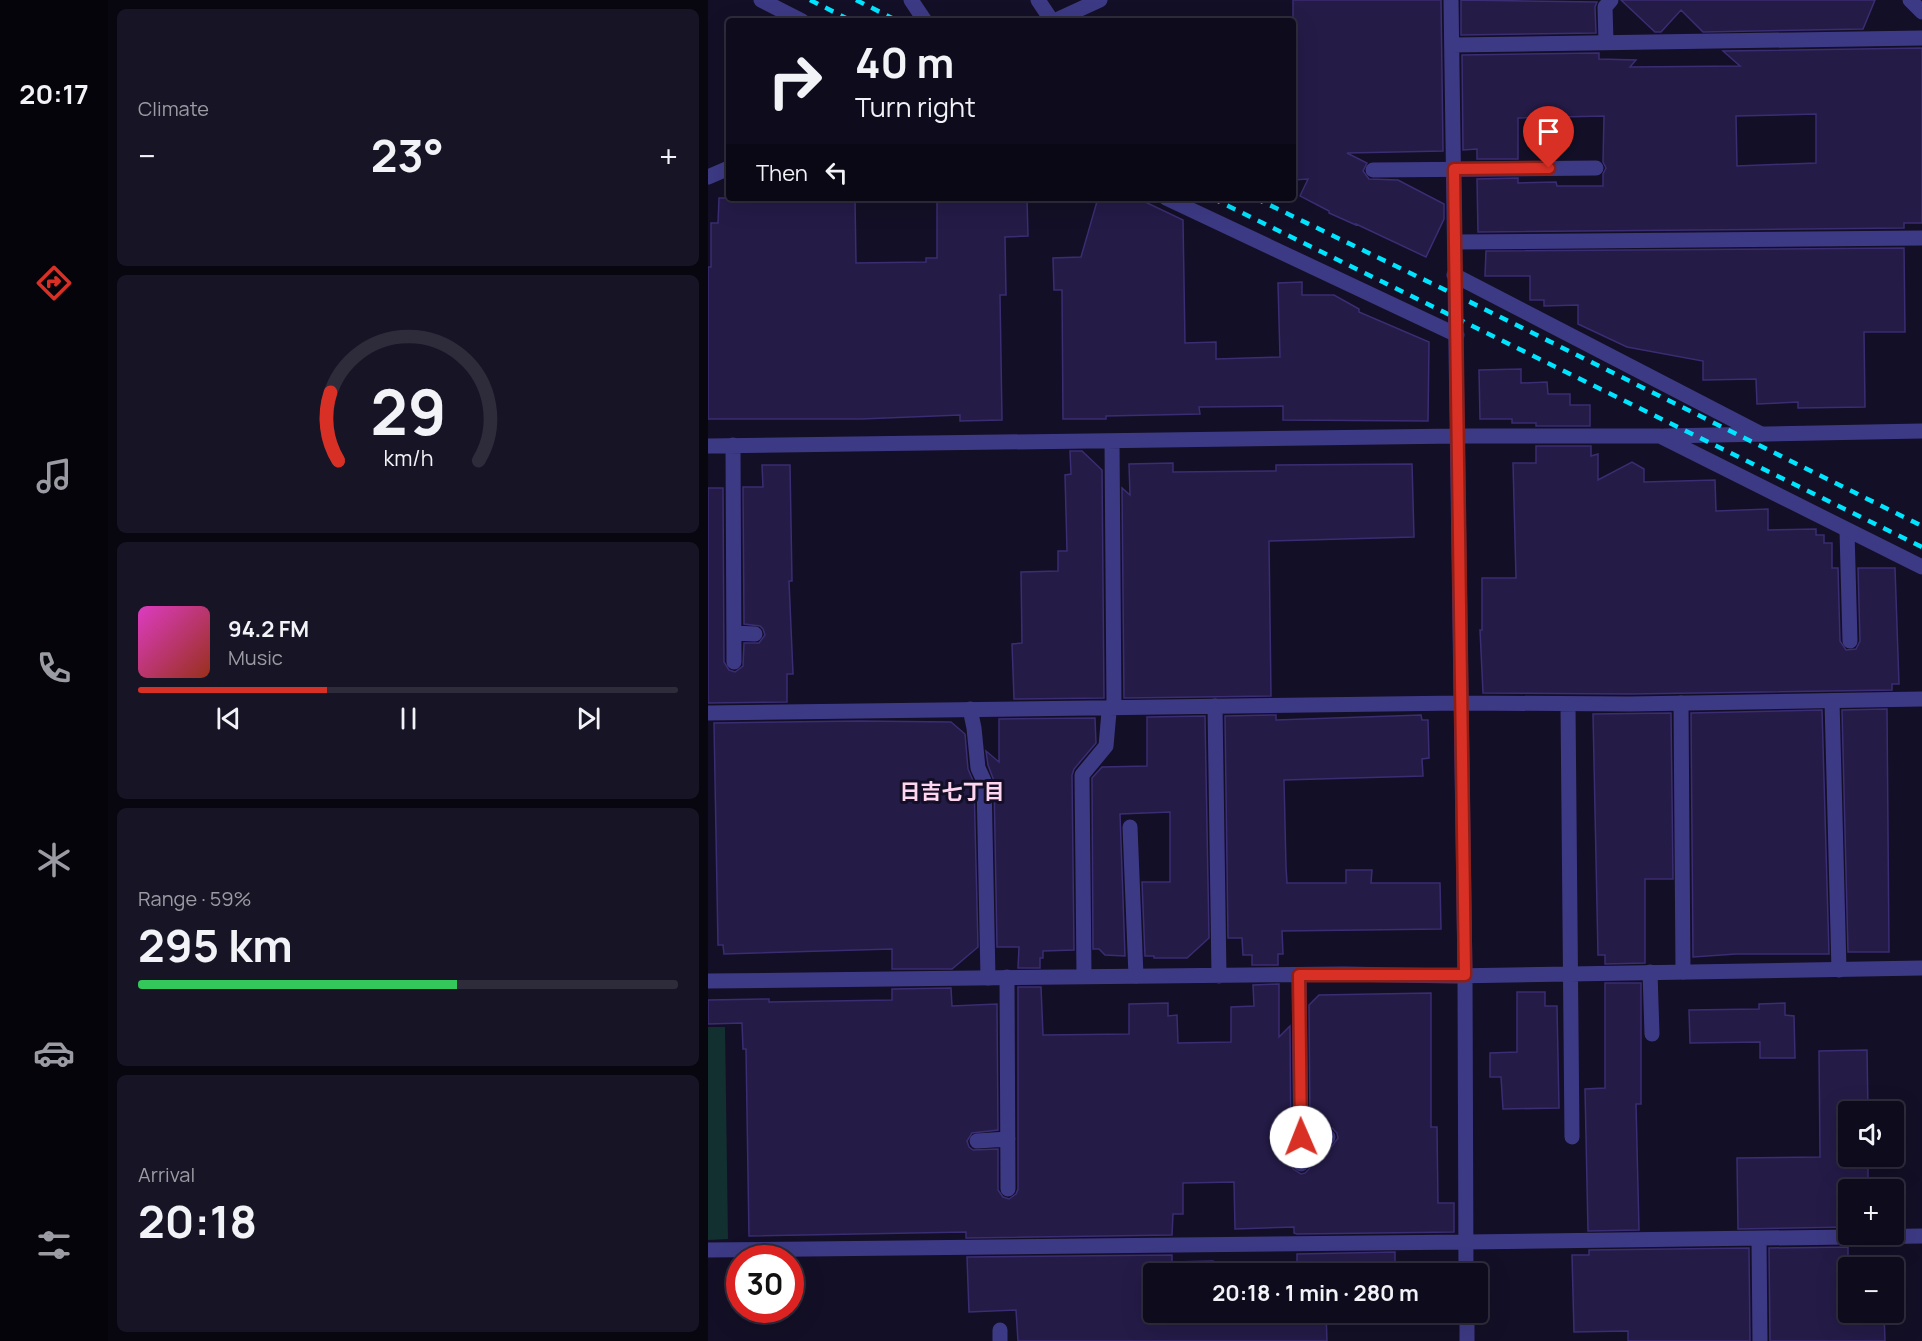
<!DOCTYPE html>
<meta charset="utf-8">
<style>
body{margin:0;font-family:Manrope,"Noto Sans JP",sans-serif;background:#171425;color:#f1f3f6;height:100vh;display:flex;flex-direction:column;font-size:22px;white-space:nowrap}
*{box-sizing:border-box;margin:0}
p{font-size:20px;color:#9b9ba3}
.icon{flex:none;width:33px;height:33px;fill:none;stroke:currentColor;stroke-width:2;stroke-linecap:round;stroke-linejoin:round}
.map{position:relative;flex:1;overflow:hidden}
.drawer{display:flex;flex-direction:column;gap:9px;padding:9px;background:#08060f;width:600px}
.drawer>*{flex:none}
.banner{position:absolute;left:18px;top:18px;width:570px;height:183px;border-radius:6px;box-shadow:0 6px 24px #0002,0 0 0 2px #2e2b3b;background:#0e0b1c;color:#f1f3f6;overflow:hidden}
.tools{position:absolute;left:1130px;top:1101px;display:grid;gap:12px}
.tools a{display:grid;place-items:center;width:66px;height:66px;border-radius:6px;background:#0e0b1c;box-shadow:0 6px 24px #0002,0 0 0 2px #2e2b3b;font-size:30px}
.speed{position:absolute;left:18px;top:1245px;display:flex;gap:12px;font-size:30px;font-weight:700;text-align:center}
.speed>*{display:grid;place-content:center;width:78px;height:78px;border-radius:50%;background:#0e0b1c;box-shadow:0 6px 24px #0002,0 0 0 2px #2e2b3b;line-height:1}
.speed .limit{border:9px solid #d22;background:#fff;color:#111}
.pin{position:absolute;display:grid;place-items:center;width:51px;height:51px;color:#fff;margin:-62px -26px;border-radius:50% 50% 50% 0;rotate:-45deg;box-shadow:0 0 6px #0007}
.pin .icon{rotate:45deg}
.me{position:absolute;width:66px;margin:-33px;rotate:359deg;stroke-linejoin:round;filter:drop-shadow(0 0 4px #0008)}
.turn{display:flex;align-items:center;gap:21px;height:126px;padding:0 30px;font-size:27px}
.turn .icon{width:78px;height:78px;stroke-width:2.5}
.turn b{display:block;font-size:42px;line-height:51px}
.then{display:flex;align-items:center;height:57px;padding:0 30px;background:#0003;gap:12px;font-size:22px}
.big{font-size:45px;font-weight:700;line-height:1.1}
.drawer .tile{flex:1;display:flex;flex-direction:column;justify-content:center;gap:9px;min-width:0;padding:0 21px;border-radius:9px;background:#171425}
.drawer .dial{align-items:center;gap:0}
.dial svg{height:156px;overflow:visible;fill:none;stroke:#2e2b3b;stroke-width:7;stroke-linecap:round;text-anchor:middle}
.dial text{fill:#f1f3f6;stroke:none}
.song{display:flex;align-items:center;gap:18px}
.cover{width:72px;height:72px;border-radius:9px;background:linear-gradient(135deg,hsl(310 70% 55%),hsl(10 70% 35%))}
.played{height:6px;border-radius:3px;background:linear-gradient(90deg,#d93025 35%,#2e2b3b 35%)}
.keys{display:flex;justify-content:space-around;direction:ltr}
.heat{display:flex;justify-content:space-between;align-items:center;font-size:33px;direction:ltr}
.charge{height:9px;border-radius:4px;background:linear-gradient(90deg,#34c759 59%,#2e2b3b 0)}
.trip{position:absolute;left:435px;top:1263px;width:345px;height:60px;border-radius:6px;background:#0e0b1c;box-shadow:0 6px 24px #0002,0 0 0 2px #2e2b3b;font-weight:700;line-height:60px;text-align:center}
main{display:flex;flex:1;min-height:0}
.tabs{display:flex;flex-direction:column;width:108px;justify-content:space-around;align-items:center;background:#06040b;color:#9b9ba3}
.tabs .icon{width:42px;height:42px}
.tabs .current{color:#d93025}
.tabs b{font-size:27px;color:#f1f3f6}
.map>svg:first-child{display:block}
.green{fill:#12302f}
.building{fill:#241b47;stroke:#3b2d73;stroke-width:1.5;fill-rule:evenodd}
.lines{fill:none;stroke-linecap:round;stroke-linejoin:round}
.service{stroke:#3d3a85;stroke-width:15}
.minor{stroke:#3d3a85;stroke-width:15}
.tertiary{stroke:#3d3a85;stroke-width:15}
.rail{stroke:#00e5ff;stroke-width:4.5;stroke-dasharray:9 8;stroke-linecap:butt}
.route-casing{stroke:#8d1f18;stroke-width:15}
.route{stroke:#d93025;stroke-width:10}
.labels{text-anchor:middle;stroke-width:6;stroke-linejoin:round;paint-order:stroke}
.neighbourhood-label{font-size:21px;font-weight:bold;fill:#ffd6f0;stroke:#130f26}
</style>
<main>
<nav class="tabs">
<b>20:17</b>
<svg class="icon current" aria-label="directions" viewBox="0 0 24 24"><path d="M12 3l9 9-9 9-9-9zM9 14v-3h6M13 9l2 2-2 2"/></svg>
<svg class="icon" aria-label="music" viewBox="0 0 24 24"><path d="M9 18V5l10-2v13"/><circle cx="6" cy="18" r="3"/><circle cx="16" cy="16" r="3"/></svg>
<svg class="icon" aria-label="phone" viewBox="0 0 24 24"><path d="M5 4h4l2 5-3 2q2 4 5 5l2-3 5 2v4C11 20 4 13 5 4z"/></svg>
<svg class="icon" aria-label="climate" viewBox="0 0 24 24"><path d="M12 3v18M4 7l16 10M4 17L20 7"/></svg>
<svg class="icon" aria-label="car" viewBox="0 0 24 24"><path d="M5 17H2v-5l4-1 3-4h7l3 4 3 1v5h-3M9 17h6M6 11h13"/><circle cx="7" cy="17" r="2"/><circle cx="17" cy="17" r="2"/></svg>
<svg class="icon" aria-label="filters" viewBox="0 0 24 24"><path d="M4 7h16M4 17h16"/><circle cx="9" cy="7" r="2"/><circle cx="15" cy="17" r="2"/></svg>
</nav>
<section class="drawer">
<div class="tile"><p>Climate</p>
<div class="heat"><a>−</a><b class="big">23°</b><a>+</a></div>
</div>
<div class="tile dial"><svg viewBox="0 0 100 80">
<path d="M14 69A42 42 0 1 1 86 69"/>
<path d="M14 69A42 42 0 0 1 10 34" stroke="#d93025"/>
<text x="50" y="56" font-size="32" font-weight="700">29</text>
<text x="50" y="72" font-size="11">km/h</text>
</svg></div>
<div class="tile">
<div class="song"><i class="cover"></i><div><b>94.2 FM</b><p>Music</p></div></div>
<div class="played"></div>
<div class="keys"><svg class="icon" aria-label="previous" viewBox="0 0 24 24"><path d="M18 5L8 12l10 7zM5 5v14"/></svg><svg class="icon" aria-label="pause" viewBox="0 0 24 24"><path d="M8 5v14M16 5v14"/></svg><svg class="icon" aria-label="next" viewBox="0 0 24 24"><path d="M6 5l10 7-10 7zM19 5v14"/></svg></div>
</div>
<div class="tile"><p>Range · 59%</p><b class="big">295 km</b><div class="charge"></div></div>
<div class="tile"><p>Arrival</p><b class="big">20:18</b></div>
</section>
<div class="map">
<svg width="1214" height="1341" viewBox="0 0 1214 1341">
<rect width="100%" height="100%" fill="#130f26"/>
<path class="green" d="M0,1027H17L20,1239L0,1240Z"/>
<path class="building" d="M585,0H733L735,151L639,153L659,163L655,171L661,179L690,180L736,204V219L718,257L648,224V225L621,213V211L592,196L600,179L585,180Z
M753,0L889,2L887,7L888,33L753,35Z
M913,0H1167L1155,29L995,32L973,10L953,32H947Z
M1214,48V223H1196V228L770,232L769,179L810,178V183L848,182L849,186H895V174L898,168L895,162L896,116L810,118V159H769V149L755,150L754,55L891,53V59L928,60L922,67L1032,66L1015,51ZM1108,114V163L1029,166L1028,116Z
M11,198H147L148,263L218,262V258H229V198H319L320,236L297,237L298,295H292L294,420L252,421V415L153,419H0V267H3V223H10Z
M390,198H429L475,220L477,343L508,342V359L572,357L570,283L594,282V295H626L651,309V312L721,342L720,421L575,420V406L491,407L492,414L398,416V419H355L354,290H346L345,258L373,257Z
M1196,248L1197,332H1156L1157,407L1090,408V402L1049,404L1048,379L995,380V361L919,347L870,324V305L836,306V300H822V276H777L778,251Z
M813,369V383L839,382L840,394H862V405H882V426H828V423H804V419H772L771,370Z
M828,446H883V456L890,454V480L924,462L936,469V482L1007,480L1008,511L1060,509V530L1108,529V535H1116V543H1124V568H1130L1132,641L1138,650L1148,649L1152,641L1150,568H1187L1191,684H1184V690L922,694L775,693L772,630H774V578H808L805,463H828Z
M362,451H374L394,470L396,698L306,699L304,644L314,643L313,572L350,571V551H359L357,475L363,474Z
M465,463V472L568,471V465L704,464L706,537L561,541L563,696L416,698L414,488L422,495L421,464Z
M54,465H82L84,581H81L85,674H79V702L0,703V488H15L16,662L21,670L27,672L35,666L36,643H51L57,635L55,629L52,626L36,624L35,487H55Z
M1179,709L1181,952H1140L1134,710Z
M1114,710L1121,954H1028L985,957L983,713Z
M963,713L965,879H937V963L897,964V955H890L885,714Z
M568,715V720L713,715L714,720H720L721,758L714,759L715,776L576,780L578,867L579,883H638V870H664L663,883H732L733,929L574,931L575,954H570V965H544V955H535L534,938H520L517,716Z
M497,716L501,938L479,958H446V956H437L434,882H462V812L412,814L417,956L397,955L391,949H385L384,778L394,767L439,766V717Z
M387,718L388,743L366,769L364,775L366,950L335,951V958H332V968H310L311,947H289L286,781L280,765L278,751L291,762V719Z
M152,721L243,722L257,734L260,769L266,783L270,947L244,969H184V949L16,954L15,945H10L6,723Z
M897,983H933V1104H928L931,1230L880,1231L877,1089L897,1088Z
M571,984V1037L582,1026L583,1164L585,1169L593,1174L597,1173L602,1168L603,1147L624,1146L630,1138L629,1133L624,1128L602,1127L601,1005L611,995L723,993V1127H729L730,1203H746V1232L589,1234L586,1233V1227L527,1229L526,1182L475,1183V1214H465L464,1235L258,1238V1232L41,1236L38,1049H35L34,1023L0,1024V1000L61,999V1002L184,1000V989L243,988L244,1006L289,1004L290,1130L264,1133L259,1141L261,1147L265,1150L290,1149V1190L295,1197L301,1199L308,1194L310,1189V987H333L335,1035L421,1034V1004L460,1003V1016L469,1015L470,1043L523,1042V1007L546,1006L545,985Z
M809,992H837V1006H849L851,1108L795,1109L793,1077H782V1053L809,1052Z
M1077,1003V1015L1086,1016L1087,1058H1052V1042L982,1043L981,1010L1051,1009V1004Z
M1159,1050L1160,1112H1140V1156H1160V1190H1140V1227L1030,1229L1029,1158L1112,1157L1111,1051Z
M1140,1247V1312H1176L1177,1341H1062L1061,1248Z
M1041,1248L1042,1341H920V1331L866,1332L864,1255H881V1250Z
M687,1252V1274H589V1254Z
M464,1255V1262L505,1261V1274H446V1312H618L619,1341H310L308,1310L261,1312L259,1257Z"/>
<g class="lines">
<path class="service" d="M330,0L344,21
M898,42L897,7L903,0
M665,170L888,168
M747,242L1214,238
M746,275L1053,434
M1139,531L1142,641
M1124,701L1131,970
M973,703L975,972
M262,709L266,728L270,768L276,781L280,978
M422,827L428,976
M942,972L944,1034
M299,977L300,1189
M269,1141L300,1139
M1051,1239L1052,1341
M758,1242L1214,1236"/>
<path class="minor" d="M53,0L94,21
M203,0L217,21
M743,0L757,975L758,1274
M346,21L392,0
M744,45L1214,38
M0,177L21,168
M458,198L749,335
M956,436L1214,431
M25,445L26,662
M0,446L749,436H952L1214,567
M26,633L47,634
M860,705L864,1137
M507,706L511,976
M0,713L753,703L922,704L1214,699
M591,975L593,1164
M376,976L374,775L398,746L401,712L406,707L404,441
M0,981L636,974L744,976L1214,968
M593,1137H620
M0,1250L758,1242
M759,1312V1341
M292,1330V1341"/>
<path class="tertiary" d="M1202,0L1214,12"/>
<path class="rail" d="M102,0L144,21
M148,0L190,21
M504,198L1214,547
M547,198L758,300L1214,526"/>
</g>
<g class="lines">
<g class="route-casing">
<path id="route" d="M593,1137L591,975H757L746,169L841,168"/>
</g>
<use href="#route" class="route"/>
</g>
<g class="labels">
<g class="neighbourhood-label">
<text x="244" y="799">日吉七丁目</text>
</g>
</g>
</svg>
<div class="tools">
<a><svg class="icon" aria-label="sound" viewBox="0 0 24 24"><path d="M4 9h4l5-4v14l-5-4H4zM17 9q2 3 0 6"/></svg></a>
<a>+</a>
<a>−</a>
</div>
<div class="speed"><div class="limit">30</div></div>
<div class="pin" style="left:841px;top:168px;background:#d93025"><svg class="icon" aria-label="arrive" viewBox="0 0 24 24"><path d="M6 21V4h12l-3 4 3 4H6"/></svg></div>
<svg class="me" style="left:593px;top:1137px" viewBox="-20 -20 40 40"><circle r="19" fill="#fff"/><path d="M0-13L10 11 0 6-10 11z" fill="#d93025"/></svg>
<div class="trip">20:18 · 1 min · 280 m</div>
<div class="banner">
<div class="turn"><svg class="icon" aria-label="right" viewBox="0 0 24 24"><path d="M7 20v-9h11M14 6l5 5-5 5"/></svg><div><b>40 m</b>Turn right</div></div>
<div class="then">Then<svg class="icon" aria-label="left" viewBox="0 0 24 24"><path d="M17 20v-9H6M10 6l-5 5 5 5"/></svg></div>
</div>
</div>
</main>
